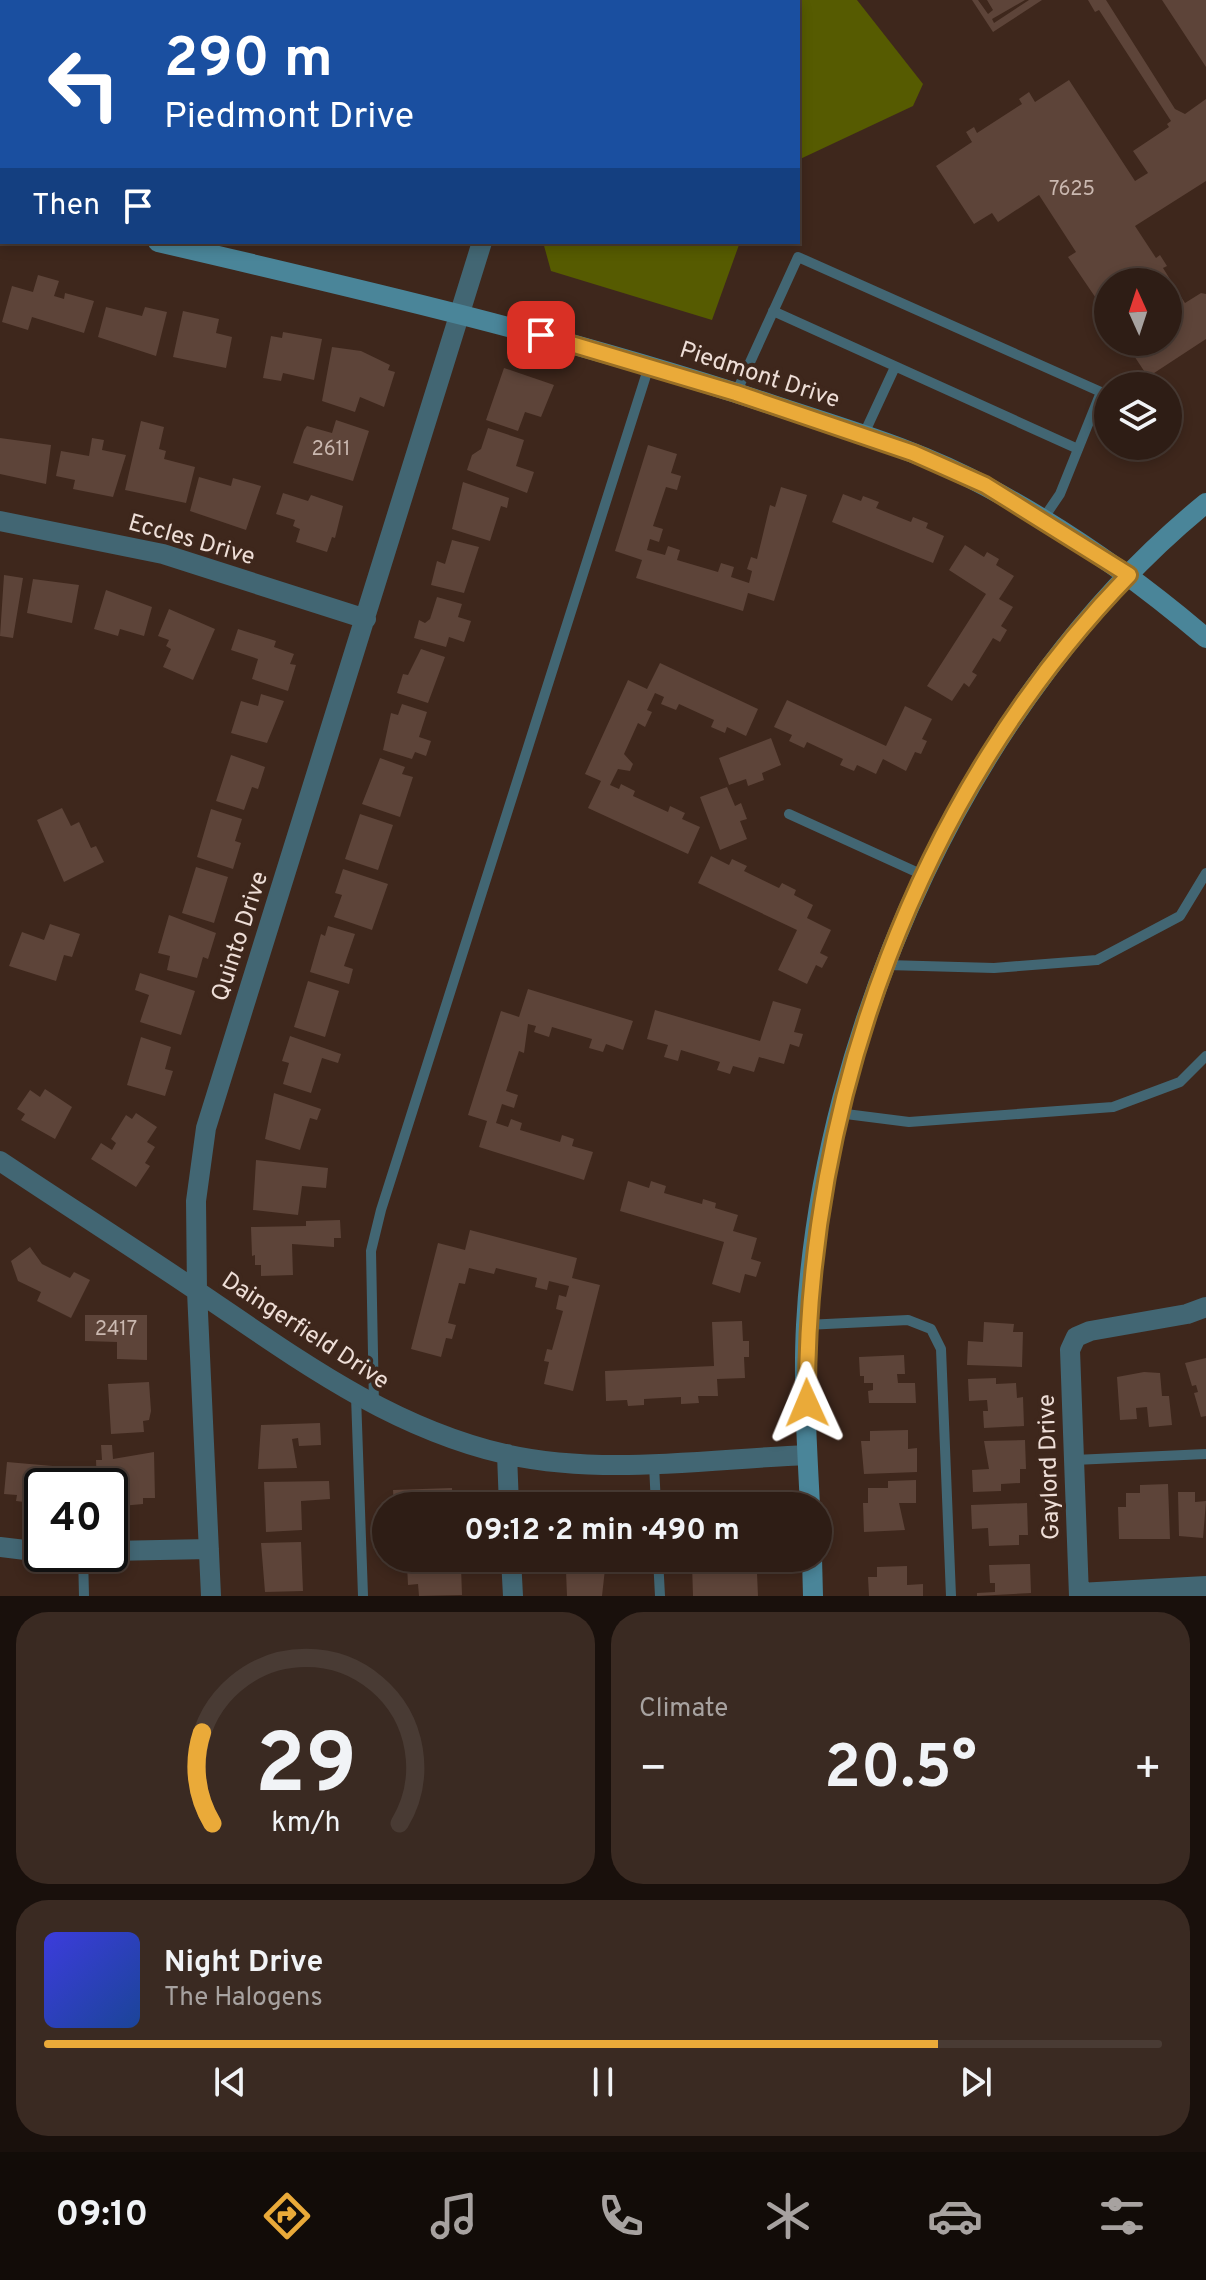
<!DOCTYPE html>
<meta charset="utf-8">
<style>
body{margin:0;font-family:Overpass,sans-serif;background:#3a2a22;color:#f1f3f6;height:100vh;display:flex;flex-direction:column;font-size:30px;white-space:nowrap}
*{box-sizing:border-box;margin:0}
p{font-size:26px;color:#a7a2a0}
.icon{flex:none;width:44px;height:44px;fill:none;stroke:currentColor;stroke-width:2;stroke-linecap:round;stroke-linejoin:round}
.map{position:relative;height:1596px;overflow:hidden}
.drawer{display:flex;flex-direction:column;gap:16px;padding:16px;background:#19100c;flex:1}
.drawer>*{flex:none}
.banner{position:absolute;left:0px;top:0px;width:800px;height:244px;box-shadow:0 4px 12px #0003,0 0 0 2px #493b34;background:#1a4fa0;color:#fff;overflow:hidden}
.needle{width:52px;rotate:357deg}
.buttons{position:absolute;left:1094px;top:268px;display:grid;gap:16px}
.buttons a{display:grid;place-items:center;width:88px;height:88px;border-radius:50%;background:#2e1d15;box-shadow:0 4px 12px #0003,0 0 0 2px #493b34;font-size:40px}
.speed{position:absolute;left:24px;top:1468px;display:flex;gap:16px;font-size:40px;font-weight:700;text-align:center}
.speed>*{display:grid;place-content:center;width:104px;height:104px;border-radius:50%;background:#2e1d15;box-shadow:0 4px 12px #0003,0 0 0 2px #493b34;line-height:1}
.speed .limit{border:4px solid #111;border-radius:12px;background:#fff;color:#111}
.pin{position:absolute;display:grid;place-items:center;width:68px;height:68px;color:#fff;margin:-34px;border-radius:16px;box-shadow:0 4px 12px #0006}
.me{position:absolute;width:88px;margin:-44px;rotate:359deg;stroke-linejoin:round;filter:drop-shadow(0 0 6px #0008)}
.turn{display:flex;align-items:center;gap:28px;height:168px;padding:0 32px;font-size:36px}
.turn .icon{width:104px;height:104px;stroke-width:2.5}
.turn b{display:block;font-size:56px;line-height:68px}
.then{display:flex;align-items:center;height:76px;padding:0 32px;background:#0003;gap:16px;font-size:30px}
.big{font-size:60px;font-weight:700;line-height:1.1}
.drawer .tile{flex:1;display:flex;flex-direction:column;justify-content:center;gap:12px;min-width:0;padding:0 28px;border-radius:32px;background:#3a2a22}
.drawer .dial{align-items:center;gap:0}
.dial svg{height:208px;overflow:visible;fill:none;stroke:#493b34;stroke-width:7;stroke-linecap:round;text-anchor:middle}
.dial text{fill:#f1f3f6;stroke:none}
.song{display:flex;align-items:center;gap:24px}
.cover{width:96px;height:96px;border-radius:12px;background:linear-gradient(135deg,hsl(240 70% 55%),hsl(220 70% 35%))}
.played{height:8px;border-radius:4px;background:linear-gradient(90deg,#eaaa39 80%,#493b34 80%)}
.keys{display:flex;justify-content:space-around;direction:ltr}
.heat{display:flex;justify-content:space-between;align-items:center;font-size:44px;direction:ltr}
.drawer .tiles{flex:1;display:grid;gap:16px;grid-template-columns:1fr 1fr}
.tile:last-child{grid-column:span 2}
.trip{position:absolute;left:372px;top:1492px;width:460px;height:80px;border-radius:40px;background:#2e1d15;box-shadow:0 4px 12px #0003,0 0 0 2px #493b34;font-weight:700;line-height:80px;text-align:center}
.menu{display:flex;height:128px;justify-content:space-around;align-items:center;background:#120c08;color:#a7a2a0}
.menu .icon{width:56px;height:56px}
.menu .current{color:#eaaa39}
.menu b{font-size:36px;color:#f1f3f6}
.map>svg:first-child{display:block}
.green{fill:#565b01}
.building{fill:#5d4439}
.lines{fill:none;stroke-linecap:round;stroke-linejoin:round}
.lane{stroke:#426673;stroke-width:10}
.street{stroke:#426673;stroke-width:20}
.secondary{stroke:#4a8599;stroke-width:20}
.route-casing{stroke:#986e25;stroke-width:20}
.route{stroke:#eaaa39;stroke-width:14}
.labels{text-anchor:middle;stroke-width:8;stroke-linejoin:round;paint-order:stroke}
.number-label{font-size:20px;fill:#cab8b0}
.street-label{font-size:24px;fill:#eeded7;stroke:#3e271c}
</style>
<div class="map">
<svg width="1206" height="1596" viewBox="0 0 1206 1596">
<rect width="100%" height="100%" fill="#3e271c"/>
<path class="green" d="M631,0H857L923,84L913,106L798,160V2Z
M543,242H740L712,320L551,271Z"/>
<path class="building" d="M972,0H978L988,14L993,10L987,0H1025L992,19L994,23L1029,0H1042L993,32Z
M1088,0H1106L1175,109L1185,114L1206,99V181L1135,226L1156,258L1160,255L1167,266L1163,268L1185,303L1201,293L1206,294V339L1148,377L1125,342H1168V282H1108V316L1068,257L1076,252L1039,195L998,222L992,213L974,224L936,166L972,142L966,132L974,127L977,133L1022,104L1019,99L1029,92L1035,102L1069,80L1135,181L1148,173L1133,151L1169,127L1167,124L1171,121L1099,10L1095,12Z
M1162,0H1206V67Z
M38,275L59,281L54,296L64,299L65,293L94,301L84,333L32,317L28,330L2,322L12,286L33,292Z
M106,307L142,316L145,307L167,312L156,356L98,337Z
M183,311L219,319L216,333L232,337L226,368L173,357Z
M283,332L322,339L314,380L283,373L281,381L263,378L271,336L282,338Z
M332,347L361,351L390,365L388,370L395,372L384,407L360,397L355,412L322,401Z
M504,368L554,385L541,417L525,412L518,431L486,420Z
M336,420L369,431L353,481L293,463L304,430L307,426L332,433Z
M141,421L164,427L159,449L166,451L164,459L195,467L186,503L125,490Z
M488,428L524,440L516,466L534,472L527,493L467,470L472,455L481,449Z
M0,438L51,445L46,484L0,474Z
M92,438L104,440L102,450L126,455L113,497L73,489L75,480L56,476L61,451L89,456Z
M648,445L677,454L671,473L681,476L677,490L666,487L653,526L663,529L659,542L650,539L647,550L665,555L668,546L680,550L677,560L718,572L721,563L734,567L731,577L749,583L752,571L747,569L751,557L757,559L770,505L775,507L781,487L807,495L774,601L748,593L743,611L636,578L642,560L615,551Z
M199,477L231,486L233,478L261,486L246,530L190,511Z
M463,482L509,498L507,508L501,506L490,541L452,529Z
M283,493L308,501L311,495L343,506L335,538L332,537L327,552L296,542L300,529L293,526L295,520L276,514Z
M843,494L861,501L863,496L879,502L876,508L911,522L913,517L928,523L926,528L944,536L933,563L832,522Z
M452,540L479,547L464,593L431,585L437,561L445,564Z
M965,545L984,557L987,552L999,559L996,565L1014,576L999,599L1013,607L1001,626L1007,630L1000,642L993,638L972,672L977,675L969,687L964,683L952,701L927,686L986,594L949,570Z
M4,575L23,578L13,638L0,636Z
M33,579L79,585L72,623L27,613Z
M106,590L152,607L144,636L120,629L118,636L94,629Z
M437,597L462,604L458,617L471,621L464,642L449,637L446,647L414,638L419,620L425,623L430,619Z
M169,609L215,629L193,680L163,667L171,649L166,646L169,640L158,636Z
M238,629L276,641L274,647L294,654L290,664L296,665L288,691L252,679L258,659L231,650Z
M421,649L445,657L428,703L397,693L403,674L408,675Z
M660,663L758,709L746,736L727,727L725,733L711,727L714,720L679,704L676,710L661,704L664,697L655,693L647,710L652,712L645,727L638,723L624,754L633,764L630,771L618,769L610,785L619,789L621,784L635,791L633,796L668,812L670,806L685,813L682,819L700,827L688,854L588,808L601,781L585,774L628,680L647,689Z
M261,694L284,701L267,743L231,733L241,701L258,706Z
M787,700L886,746L905,706L932,719L922,739L927,741L921,754L915,752L906,771L883,759L876,774L857,765L854,771L840,765L843,759L807,742L804,748L789,741L792,735L774,727Z
M402,704L427,712L419,737L431,741L426,756L415,752L412,759L383,750L391,713L398,715Z
M771,738L781,765L762,773L764,780L748,786L746,779L729,785L719,758Z
M231,755L265,767L258,789L252,787L244,810L216,801Z
M380,758L405,767L402,774L413,777L400,817L362,804Z
M727,787L735,806L741,803L747,819L740,821L747,839L720,850L700,797Z
M62,808L71,826L79,822L91,848L96,846L104,862L64,882L37,820Z
M211,809L242,819L235,841L241,843L233,869L197,857Z
M360,814L393,825L378,870L345,859Z
M711,856L729,865L732,859L747,866L744,871L779,888L782,883L796,890L794,895L813,905L807,918L831,930L820,953L828,957L822,968L816,965L807,984L778,970L797,930L698,883Z
M196,867L228,877L214,923L182,913Z
M343,869L388,884L372,930L334,917L342,895L335,893Z
M169,915L216,933L208,959L203,957L197,978L167,970L170,956L158,953Z
M50,924L80,934L72,957L64,955L56,981L9,966L22,932L44,940Z
M328,926L355,934L344,966L353,969L349,984L310,972L321,934L325,936Z
M140,973L195,991L181,1035L140,1022L149,995L135,990Z
M308,981L339,991L325,1037L294,1027Z
M528,989L633,1021L623,1050L606,1044L603,1052L589,1048L592,1039L552,1027L549,1037L534,1032L536,1026L528,1024L524,1053L519,1051L506,1091L518,1095L514,1108L502,1104L496,1123L508,1127L511,1119L522,1123L520,1130L560,1142L562,1135L574,1139L572,1146L593,1152L584,1180L479,1147L487,1121L468,1115L501,1011L519,1017Z
M773,1001L801,1009L794,1032L803,1034L799,1047L790,1044L784,1064L759,1057L754,1072L733,1066L730,1074L717,1070L720,1062L681,1050L678,1061L664,1057L668,1045L647,1039L655,1010L760,1041Z
M290,1036L341,1054L338,1063L322,1058L311,1093L283,1084L289,1063L282,1061Z
M141,1037L171,1047L165,1069L173,1071L165,1096L127,1085Z
M45,1089L72,1107L55,1139L21,1120L25,1114L17,1109L30,1090L40,1097Z
M274,1093L321,1109L317,1120L310,1118L300,1150L265,1139Z
M136,1113L157,1127L147,1142L155,1147L145,1163L150,1166L136,1187L91,1159L101,1143L112,1150L116,1143L111,1139L126,1115L132,1119Z
M256,1160L328,1168L326,1188L302,1186L298,1215L253,1210Z
M628,1181L649,1188L651,1181L666,1186L664,1193L702,1204L703,1199L716,1203L715,1208L738,1215L733,1231L757,1238L751,1259L761,1262L756,1277L745,1274L740,1293L712,1284L724,1242L620,1211Z
M340,1220L341,1238H334V1247L292,1244L293,1275L261,1276V1265H255V1255L252,1256L251,1227L306,1226V1221Z
M470,1230L577,1258L572,1278L600,1285L573,1391L544,1384L549,1362L544,1361L547,1349L552,1350L563,1311L556,1309L559,1295L566,1297L569,1286L549,1281L547,1290L535,1287L537,1278L496,1268L494,1274L469,1268L465,1284L459,1283L448,1323L456,1325L452,1339L446,1338L441,1357L411,1349L438,1243L465,1250Z
M30,1247L42,1264L70,1278L74,1272L90,1280L71,1318L37,1301L41,1292L18,1281L11,1261Z
M85,1315H147V1360L117,1359V1342L85,1341Z
M742,1321L743,1341H749V1357H744L745,1378L717,1379L718,1396H698L699,1403L681,1404V1397L644,1399V1405L628,1406L627,1400L606,1401L605,1371L714,1366L712,1322Z
M984,1322L1014,1324L1013,1332H1023L1022,1367L967,1365L968,1341L983,1342Z
M904,1355L905,1374H897L898,1383H915L916,1403H869L868,1391L873,1390V1383H864V1376H860L859,1357Z
M1206,1358V1416L1201,1417L1194,1393L1198,1392L1196,1385L1192,1386L1185,1363Z
M1144,1372L1160,1373L1162,1396H1169L1172,1425L1149,1427L1147,1407L1136,1408L1137,1419L1120,1420L1117,1377Z
M996,1378V1384L1016,1383L1017,1398L1023,1397L1024,1426L984,1428L983,1411H988L987,1400L969,1401L968,1379Z
M149,1382L151,1411L149,1420L143,1421L144,1432L111,1434L108,1384Z
M320,1423L321,1445L299,1446L298,1438L292,1439L297,1468L258,1469L261,1425Z
M908,1430V1449L917,1448V1472L864,1474L861,1441H870V1431Z
M1025,1440L1026,1469H1020V1483L1001,1484V1491L973,1492L972,1470L989,1469L984,1441Z
M101,1445H112L113,1459L154,1452L155,1498H143V1504L110,1507V1486H97L96,1460H102Z
M7,1462L64,1467L62,1486H42L41,1504L16,1501L17,1495L4,1494Z
M916,1480V1503H899L905,1530L864,1532L863,1503H868V1488H888V1481Z
M329,1481L330,1499L301,1501L302,1530L266,1532L264,1482Z
M1168,1484L1170,1539H1119L1118,1507H1126V1493H1140V1485Z
M452,1488L453,1506H394L393,1490Z
M1178,1492H1195V1502L1206,1501L1203,1538L1179,1536Z
M744,1500V1506H716V1501Z
M1027,1503L1028,1535H1019V1545L989,1546L988,1528L972,1529L971,1505Z
M301,1542L303,1591L265,1592L261,1543Z
M417,1558H438L439,1568L461,1567L462,1595L419,1596L418,1584L408,1585L407,1565L417,1564Z
M741,1562L742,1574L757,1573L758,1596H693L692,1564Z
M1030,1564L1031,1593L977,1596V1593L995,1592V1583H990L989,1565Z
M907,1566V1585L923,1584V1596H869L868,1577H877V1567Z
M605,1569L602,1596H567L566,1571Z"/>
<g class="lines">
<path class="lane" d="M0,34L2,35
M773,311L1078,449
M736,393L798,257L1101,392L1060,494L1043,519
M863,436L895,367
M789,814L923,875
M887,965L994,968L1097,960L1180,916L1206,873
M838,1113L909,1122L1113,1107L1180,1082L1206,1056
M806,1325L908,1320L931,1329L941,1349L951,1596
M356,1396L363,1596
M374,1405L371,1251L381,1210L649,366
M1074,1460L1206,1454
M654,1464L656,1506
M83,1554L84,1596
M658,1558L660,1596"/>
<path class="street" d="M448,0L453,2
M560,2L561,0
M0,521L163,554L366,619
M0,1161C66,1205 132,1247 197,1291C295,1357 388,1427 505,1454C602,1476 709,1459 807,1455
M507,1454L509,1506
M0,1547L42,1552
M110,1551L209,1549
M511,1558L513,1596
M1079,1593L1206,1586
M211,1596L197,1291L196,1201L206,1128L482,242
M1079,1596L1070,1350L1076,1337L1090,1331L1187,1314L1206,1307"/>
<path class="secondary" d="M0,203L2,204
M158,242C365,290 571,338 773,405C845,429 920,450 987,487C1066,529 1138,580 1206,638
M810,1506C807,1446 803,1384 806,1325C822,1027 973,693 1206,503
M812,1558L813,1596"/>
</g>
<g class="lines">
<g class="route-casing">
<path id="route" d="M541,335L736,393L913,453L985,485L1129,575C918,792 805,1103 807,1403"/>
</g>
<use href="#route" class="route"/>
</g>
<g class="labels">
<g class="number-label">
<text x="1072" y="195">7625</text>
<text x="331" y="455">2611</text>
<text x="116" y="1335">2417</text>
</g>
<g class="street-label">
<text transform="translate(760 374) rotate(18)" y="8">Piedmont Drive</text>
<text transform="translate(192 539) rotate(16)" y="8">Eccles Drive</text>
<text transform="translate(239 936) rotate(-72)" y="8">Quinto Drive</text>
<text transform="translate(306 1330) rotate(33)" y="8">Daingerfield Drive</text>
<text transform="translate(1048 1467) rotate(-92)" y="8">Gaylord Drive</text>
</g>
</g>
</svg>
<div class="buttons">
<a><svg class="needle" viewBox="-14 -14 28 28"><path d="M0-13l5 13h-10z" fill="#e53935"/><path d="M0 13l5-13h-10z" fill="#a7a2a0"/></svg></a>
<a><svg class="icon" aria-label="layers" viewBox="0 0 24 24"><path d="M12 4l9 5-9 5-9-5zM3 14l9 5 9-5"/></svg></a>
</div>
<div class="speed"><div class="limit">40</div></div>
<div class="pin" style="left:541px;top:335px;background:#d93025"><svg class="icon" aria-label="arrive" viewBox="0 0 24 24"><path d="M6 21V4h12l-3 4 3 4H6"/></svg></div>
<svg class="me" style="left:807px;top:1403px" viewBox="-20 -20 40 40"><path d="M0-17L14 15 0 8-14 15z" fill="#eaaa39" stroke="#fff" stroke-width="4"/></svg>
<div class="trip">09:12 · 2 min · 490 m</div>
<div class="banner">
<div class="turn"><svg class="icon" aria-label="left" viewBox="0 0 24 24"><path d="M17 20v-9H6M10 6l-5 5 5 5"/></svg><div><b>290 m</b>Piedmont Drive</div></div>
<div class="then">Then<svg class="icon" aria-label="arrive" viewBox="0 0 24 24"><path d="M6 21V4h12l-3 4 3 4H6"/></svg></div>
</div>
</div>
<section class="drawer">
<div class="tiles">
<div class="tile dial"><svg viewBox="0 0 100 80">
<path d="M14 69A42 42 0 1 1 86 69"/>
<path d="M14 69A42 42 0 0 1 10 34" stroke="#eaaa39"/>
<text x="50" y="56" font-size="32" font-weight="700">29</text>
<text x="50" y="72" font-size="11">km/h</text>
</svg></div>
<div class="tile"><p>Climate</p>
<div class="heat"><a>−</a><b class="big">20.5°</b><a>+</a></div>
</div>
<div class="tile">
<div class="song"><i class="cover"></i><div><b>Night Drive</b><p>The Halogens</p></div></div>
<div class="played"></div>
<div class="keys"><svg class="icon" aria-label="previous" viewBox="0 0 24 24"><path d="M18 5L8 12l10 7zM5 5v14"/></svg><svg class="icon" aria-label="pause" viewBox="0 0 24 24"><path d="M8 5v14M16 5v14"/></svg><svg class="icon" aria-label="next" viewBox="0 0 24 24"><path d="M6 5l10 7-10 7zM19 5v14"/></svg></div>
</div>
</div>
</section>
<nav class="menu">
<b>09:10</b>
<svg class="icon current" aria-label="directions" viewBox="0 0 24 24"><path d="M12 3l9 9-9 9-9-9zM9 14v-3h6M13 9l2 2-2 2"/></svg>
<svg class="icon" aria-label="music" viewBox="0 0 24 24"><path d="M9 18V5l10-2v13"/><circle cx="6" cy="18" r="3"/><circle cx="16" cy="16" r="3"/></svg>
<svg class="icon" aria-label="phone" viewBox="0 0 24 24"><path d="M5 4h4l2 5-3 2q2 4 5 5l2-3 5 2v4C11 20 4 13 5 4z"/></svg>
<svg class="icon" aria-label="climate" viewBox="0 0 24 24"><path d="M12 3v18M4 7l16 10M4 17L20 7"/></svg>
<svg class="icon" aria-label="car" viewBox="0 0 24 24"><path d="M5 17H2v-5l4-1 3-4h7l3 4 3 1v5h-3M9 17h6M6 11h13"/><circle cx="7" cy="17" r="2"/><circle cx="17" cy="17" r="2"/></svg>
<svg class="icon" aria-label="filters" viewBox="0 0 24 24"><path d="M4 7h16M4 17h16"/><circle cx="9" cy="7" r="2"/><circle cx="15" cy="17" r="2"/></svg>
</nav>
